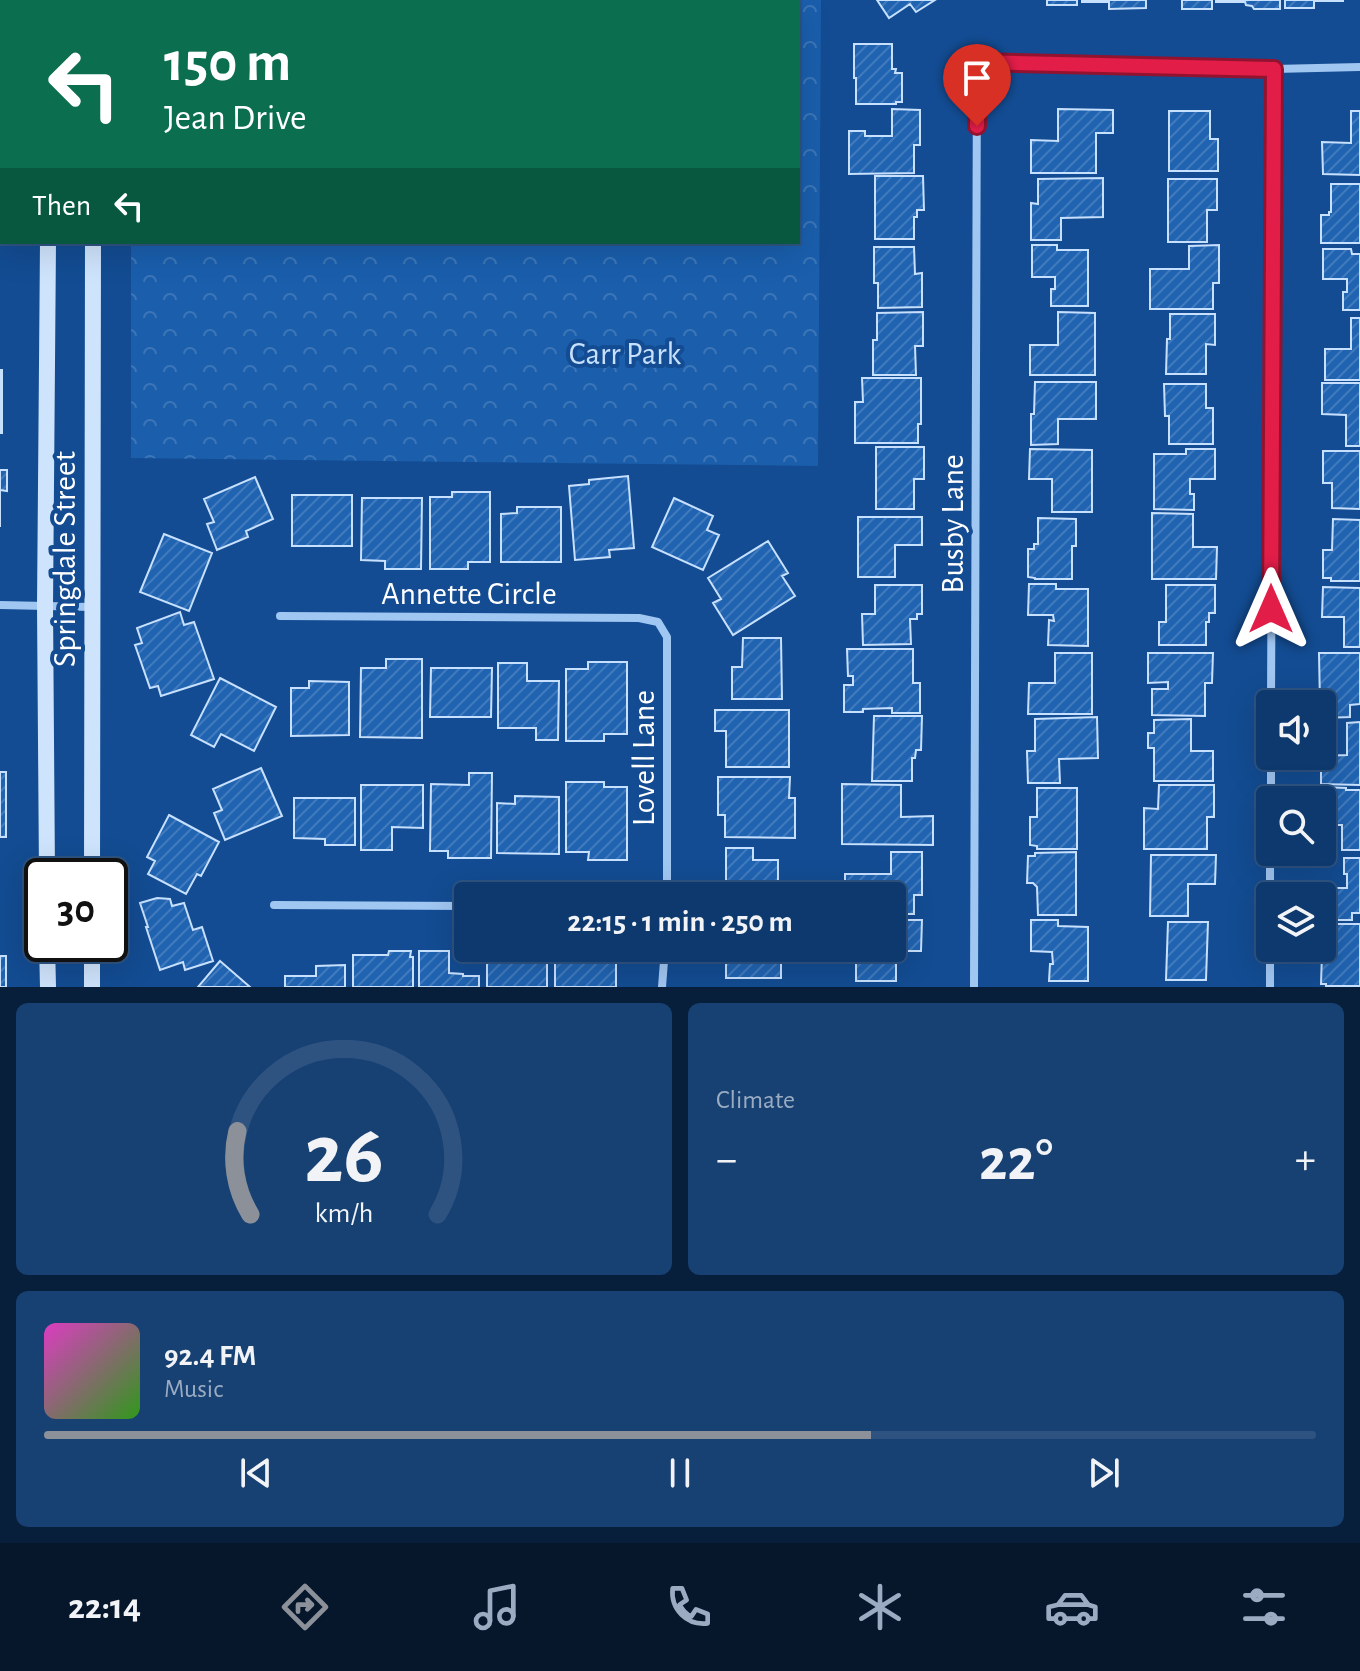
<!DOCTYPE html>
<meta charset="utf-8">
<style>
body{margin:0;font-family:"Alegreya Sans",sans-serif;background:#174073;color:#f1f3f6;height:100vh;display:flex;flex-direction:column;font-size:30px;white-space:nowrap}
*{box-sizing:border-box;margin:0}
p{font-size:26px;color:#9bacc2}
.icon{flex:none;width:44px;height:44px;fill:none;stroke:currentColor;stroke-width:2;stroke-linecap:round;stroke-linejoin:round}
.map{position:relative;height:987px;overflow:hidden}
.side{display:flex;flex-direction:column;gap:16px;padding:16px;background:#081f3c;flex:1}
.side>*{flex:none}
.guide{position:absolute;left:0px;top:0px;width:800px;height:244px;box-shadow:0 8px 32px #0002,0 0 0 2px #2e5381;background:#0b6e4f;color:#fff;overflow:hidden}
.tools{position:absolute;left:1256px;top:690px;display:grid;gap:16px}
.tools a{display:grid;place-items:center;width:80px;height:80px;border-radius:8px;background:#0e396e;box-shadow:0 8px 32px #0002,0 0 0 2px #2e5381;font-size:40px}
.speed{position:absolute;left:24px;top:858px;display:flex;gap:16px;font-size:40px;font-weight:700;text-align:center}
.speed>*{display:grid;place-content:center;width:104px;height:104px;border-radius:50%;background:#0e396e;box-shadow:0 8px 32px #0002,0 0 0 2px #2e5381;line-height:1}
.speed .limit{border:4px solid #111;border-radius:12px;background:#fff;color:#111}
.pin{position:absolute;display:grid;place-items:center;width:68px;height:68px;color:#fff;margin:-82px -34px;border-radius:50% 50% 50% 0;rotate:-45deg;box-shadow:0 0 8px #0007}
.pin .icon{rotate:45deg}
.me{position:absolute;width:88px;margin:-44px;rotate:0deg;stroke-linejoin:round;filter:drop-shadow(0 0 6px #0008)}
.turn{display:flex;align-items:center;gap:28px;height:168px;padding:0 32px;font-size:36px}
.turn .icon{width:104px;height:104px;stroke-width:2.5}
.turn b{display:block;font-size:56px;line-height:68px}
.then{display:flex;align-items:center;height:76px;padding:0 32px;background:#0003;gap:16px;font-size:30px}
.big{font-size:60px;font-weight:600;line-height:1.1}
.side .card{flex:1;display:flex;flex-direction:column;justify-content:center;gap:12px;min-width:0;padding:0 28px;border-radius:12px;background:#174073}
.side .dial{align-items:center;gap:0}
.dial svg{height:208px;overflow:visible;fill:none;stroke:#2e5381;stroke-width:7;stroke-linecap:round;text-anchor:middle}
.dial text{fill:#f1f3f6;stroke:none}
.song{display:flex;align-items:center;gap:24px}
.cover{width:96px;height:96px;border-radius:12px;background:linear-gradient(135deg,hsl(310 70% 55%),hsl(110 70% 35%))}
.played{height:8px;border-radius:4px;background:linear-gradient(90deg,#8c9099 65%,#2e5381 65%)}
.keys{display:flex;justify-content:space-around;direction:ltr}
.heat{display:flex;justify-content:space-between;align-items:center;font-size:44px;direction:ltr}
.side .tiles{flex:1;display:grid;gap:16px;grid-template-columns:1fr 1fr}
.card:last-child{grid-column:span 2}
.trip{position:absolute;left:454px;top:882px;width:452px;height:80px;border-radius:8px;background:#0e396e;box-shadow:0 8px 32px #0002,0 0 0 2px #2e5381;font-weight:600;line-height:80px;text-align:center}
.menu{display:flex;height:128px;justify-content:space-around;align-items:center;background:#06172c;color:#9bacc2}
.menu .icon{width:56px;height:56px}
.menu .active{color:#8c9099}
.menu b{font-size:36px;color:#f1f3f6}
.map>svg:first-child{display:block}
.park{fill:url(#park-crowns)}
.building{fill:url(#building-hatch);stroke:#c7e0fd;stroke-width:2}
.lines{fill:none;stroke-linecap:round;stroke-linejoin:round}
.path{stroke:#a0c6f2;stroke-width:4;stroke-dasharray:4 6;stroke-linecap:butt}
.minor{stroke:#a0c6f2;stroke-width:8}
.secondary{stroke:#cee3fc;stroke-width:16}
.route-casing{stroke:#92132f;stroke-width:20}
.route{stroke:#e11d48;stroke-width:14}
.labels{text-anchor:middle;stroke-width:8;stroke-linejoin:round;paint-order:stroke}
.park-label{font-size:32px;fill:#c7e0fd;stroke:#134c92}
.street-label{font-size:32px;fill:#fff;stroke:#134c92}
</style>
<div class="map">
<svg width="1360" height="987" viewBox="0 0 1360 987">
<defs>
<pattern id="park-crowns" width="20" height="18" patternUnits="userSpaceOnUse" patternTransform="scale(2)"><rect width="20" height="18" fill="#1a5eac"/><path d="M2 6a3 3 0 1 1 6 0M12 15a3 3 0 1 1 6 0" fill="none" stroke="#3c76b8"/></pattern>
<pattern id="building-hatch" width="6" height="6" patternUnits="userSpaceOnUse" patternTransform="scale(2)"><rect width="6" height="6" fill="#2063b1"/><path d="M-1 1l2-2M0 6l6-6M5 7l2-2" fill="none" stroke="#417abd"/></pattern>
</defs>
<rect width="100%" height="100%" fill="#134c92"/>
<path class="park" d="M132,0H821L818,466L131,458V242H798V2H132Z"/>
<path class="building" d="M877,0H935L916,12L910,4L889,18Z
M1047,0H1077V5H1047Z
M1082,0H1146V8L1109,9V2H1082Z
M1182,0H1212V9H1182Z
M1216,0H1280V9H1254L1252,6L1246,5L1245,2H1216Z
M1285,0H1343V1H1314V8H1285Z
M854,44H892V69H896L895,73H902V102H896V104H856V78H854Z
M892,109L920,110V145H914V173L849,174V131H865V136H892Z
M1058,109L1113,110V133H1096V173H1031V140L1058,141Z
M1169,111H1210V139H1218V171H1169Z
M1351,111H1360V175L1323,174L1322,142L1351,143Z
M875,176H923L924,210H917V217H914V239H875Z
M1103,178V217L1061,218V240H1031V203L1038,204V179Z
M1168,179H1217V210H1207V242H1168Z
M1331,184H1360V243H1321V215H1329V212H1331Z
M1032,245H1057V250H1088V306H1051V289H1055V277H1032Z
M1219,245V283H1213V309H1150V269H1189V246Z
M874,247H914L915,274L922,273V307L878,308V283H874Z
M1323,249H1351L1352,254H1360V310H1343V292H1347V279H1323Z
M923,312V346H915L916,375H873V340H877V313Z
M1058,312L1095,313V375H1030V345H1058Z
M1170,314H1215V345L1206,344V374H1166L1167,339H1170Z
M1351,318H1360V380H1325V349H1351Z
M0,370H2V433H0Z
M862,378H921V424H918V443H855V402H863Z
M1035,382H1096V419H1058V444L1031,445V414H1034Z
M1322,383H1360V446H1346V415L1322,414Z
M1164,384H1206V408H1213V444H1169V416H1165Z
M876,447H924V479H914V509H876Z
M1030,449L1092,450V512H1052V479H1029Z
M1186,449H1215V479H1190V494H1194V510L1154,509V454H1186Z
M1323,451H1360V509L1332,508V483H1323Z
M0,470H7V491L0,490V527Z
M628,476L634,548L609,550L610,557L575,560L569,486L589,484V480Z
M255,477L273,519L246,531L248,537L217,550L207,524L214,522L204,499Z
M452,492H490V562H468V569H430V497H452Z
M292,495H352V546H292Z
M362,498H422L421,569H385V561L361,560Z
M674,498L713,516L707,530L719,535L703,570L652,547Z
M517,507H561V562H501V514L517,513Z
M1152,513L1193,514V547H1217L1216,579H1152Z
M858,517H922V545H895V577H858Z
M1038,518L1076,519V546H1072V579H1035V578L1028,577V549H1034V544H1038Z
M1333,519L1360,520V581H1331V578H1323V550H1332Z
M164,534L212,553L189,611L140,592Z
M768,541L788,573L782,576L795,596L733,635L713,603L721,599L708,578Z
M1029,584H1056V589H1088V646L1048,645L1049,620L1054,621L1053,615H1028Z
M875,585H922V614H917V619H910L911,644L863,645L862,614H875Z
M1166,585H1215V613H1209V622H1206V645H1159V622H1166Z
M1323,587L1360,588V647H1344V617H1322Z
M180,612L184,625L194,622L214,679L161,696L158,686L150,688L135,645L142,643L137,628Z
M743,638H781L782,699H732V667H742Z
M847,649H913V683H920V713H892V708L863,709V712H844V685H853V676H848Z
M1055,653H1092V714H1028L1029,683H1055Z
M1148,653H1213L1212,683H1205V716L1152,715V689H1168V682L1148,683Z
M1319,653H1360V704L1350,705V717L1322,718V704H1320Z
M386,659H422V738L360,737L361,668H386Z
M588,662H627V734H604V741H566V669H588Z
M498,663H527V681H559L558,740H536V728H498Z
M431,668H492L491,717H430Z
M220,678L276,707L254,751L221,734L214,747L191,735Z
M309,681L349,682V735L291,736V688H309Z
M715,710H789V767H726V731H715Z
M874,716H922L921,750H916L915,758H912V781H872Z
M1097,717L1098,758L1059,759L1060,783H1028L1027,751H1035V719Z
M1191,719V751H1213V781H1154V748H1148V733H1154V720Z
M1360,722V785L1321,784V756L1347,755V723Z
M261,768L282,816L225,840L214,813L222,810L213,789Z
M0,772H6V837H0Z
M469,773H492L491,858H448V851H430L431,784L469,785Z
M718,777H790L789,798H795V838L725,837V815H718Z
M566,782H604V787H627V860H588L589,852H566Z
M842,784L901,785V817L933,816V845L842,844Z
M361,785H423V828L392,827V850H361Z
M1159,785H1214V817H1207V849H1144V808L1158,809Z
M1323,787L1346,788V790H1360V850H1342V825H1337V816H1323Z
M1037,788H1077V849H1037V846L1030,845V817H1037Z
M515,796L559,797V854L497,853V803L515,804Z
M294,798H355V845H325V839L294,838Z
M169,815L219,842L201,876L197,874L186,894L148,874L155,861L147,857Z
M726,848H753V860H778V896H726Z
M891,852H922V895H914V914H892V896H845V874H891Z
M1076,852V915H1038L1037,887L1033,883H1027L1028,856H1035V853Z
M1151,855H1216L1215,884H1188V916H1150Z
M1344,858H1360V913H1352V920H1324V888H1347V874H1344Z
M157,898L170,899L172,906L184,903L193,930L202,927L213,961L185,970L183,962L160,970L146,927H148L140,903Z
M892,920H922L921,951H896V981H856V948H892Z
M1031,920H1058V926L1088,927V981H1049L1050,964H1053L1052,952L1031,951Z
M1168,922H1208L1206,980H1166Z
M1331,924H1360V986H1326V984H1321L1322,953L1331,951Z
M726,948H781V978H726Z
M389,951H411L410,957H413V987H353V955H388Z
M419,951H449V973L463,974V976H479V987H419Z
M579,951L616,952V987H555V959H578Z
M487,953H547V987H487Z
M0,956H6V987H0Z
M220,961L250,987H198Z
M345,965V987H285V976H316V966Z"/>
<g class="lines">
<path class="path" d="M490,2L491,0"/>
<path class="minor" d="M0,605L92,607
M280,616L639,618L658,622L667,637V896
M1271,704L1274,69
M1271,800V756
M1270,896V852
M274,905L468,906
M662,987L665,948
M974,987L977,62L1274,69L1360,67
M1270,987V928"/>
<path class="secondary" d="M50,2V0
M96,2V0
M47,876L45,606L48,242
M92,876L93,242
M47,944L48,987
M92,944V987"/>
</g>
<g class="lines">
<g class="route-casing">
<path id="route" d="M977,126V62L1274,69L1271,609"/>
</g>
<use href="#route" class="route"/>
</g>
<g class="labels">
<g class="park-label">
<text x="625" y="364">Carr Park</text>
</g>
<g class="street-label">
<text transform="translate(952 524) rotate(-90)" y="11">Busby Lane</text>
<text transform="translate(64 559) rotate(-90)" y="11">Springdale Street</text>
<text x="469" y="604">Annette Circle</text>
<text transform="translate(643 758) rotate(-90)" y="11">Lovell Lane</text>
</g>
</g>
</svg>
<div class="tools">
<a><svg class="icon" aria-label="sound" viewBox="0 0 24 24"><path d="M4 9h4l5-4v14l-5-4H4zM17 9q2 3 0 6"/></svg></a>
<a><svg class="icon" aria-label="search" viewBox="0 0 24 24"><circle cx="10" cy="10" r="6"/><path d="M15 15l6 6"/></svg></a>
<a><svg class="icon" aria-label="layers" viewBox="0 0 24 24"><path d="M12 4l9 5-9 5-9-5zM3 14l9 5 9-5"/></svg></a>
</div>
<div class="speed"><div class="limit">30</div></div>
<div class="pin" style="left:977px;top:126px;background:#d93025"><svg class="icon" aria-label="arrive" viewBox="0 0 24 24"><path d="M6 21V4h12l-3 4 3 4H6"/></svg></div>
<svg class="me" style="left:1271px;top:609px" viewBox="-20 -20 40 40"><path d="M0-17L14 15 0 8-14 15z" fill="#e11d48" stroke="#fff" stroke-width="4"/></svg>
<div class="trip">22:15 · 1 min · 250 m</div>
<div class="guide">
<div class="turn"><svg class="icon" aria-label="left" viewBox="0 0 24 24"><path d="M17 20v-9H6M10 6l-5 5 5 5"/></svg><div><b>150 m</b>Jean Drive</div></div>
<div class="then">Then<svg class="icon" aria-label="left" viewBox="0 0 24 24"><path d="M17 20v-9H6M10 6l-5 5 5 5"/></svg></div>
</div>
</div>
<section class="side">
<div class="tiles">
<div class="card dial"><svg viewBox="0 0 100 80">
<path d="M14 69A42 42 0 1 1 86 69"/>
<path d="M14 69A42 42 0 0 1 9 37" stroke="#8c9099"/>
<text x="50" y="56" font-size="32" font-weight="700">26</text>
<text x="50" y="72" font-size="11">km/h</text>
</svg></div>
<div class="card"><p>Climate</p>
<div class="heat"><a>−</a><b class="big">22°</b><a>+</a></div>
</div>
<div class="card">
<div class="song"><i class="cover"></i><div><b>92.4 FM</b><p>Music</p></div></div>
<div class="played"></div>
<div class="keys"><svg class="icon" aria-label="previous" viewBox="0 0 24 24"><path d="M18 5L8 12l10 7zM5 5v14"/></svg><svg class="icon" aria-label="pause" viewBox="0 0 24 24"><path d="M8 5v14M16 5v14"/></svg><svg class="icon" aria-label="next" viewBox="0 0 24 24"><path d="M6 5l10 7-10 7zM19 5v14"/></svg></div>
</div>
</div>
</section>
<nav class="menu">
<b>22:14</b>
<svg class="icon active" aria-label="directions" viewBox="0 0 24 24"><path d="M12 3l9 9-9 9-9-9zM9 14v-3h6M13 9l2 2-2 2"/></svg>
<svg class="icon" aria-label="music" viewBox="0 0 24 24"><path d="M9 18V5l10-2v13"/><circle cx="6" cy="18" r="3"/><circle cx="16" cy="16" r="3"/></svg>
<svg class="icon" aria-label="phone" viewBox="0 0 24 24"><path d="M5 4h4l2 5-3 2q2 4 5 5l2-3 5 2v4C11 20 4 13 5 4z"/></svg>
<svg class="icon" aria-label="climate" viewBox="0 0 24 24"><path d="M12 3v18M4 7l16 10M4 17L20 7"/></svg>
<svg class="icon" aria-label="car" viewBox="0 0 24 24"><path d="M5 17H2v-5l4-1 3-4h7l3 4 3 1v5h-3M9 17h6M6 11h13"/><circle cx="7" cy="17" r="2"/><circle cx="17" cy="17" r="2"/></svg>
<svg class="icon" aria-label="filters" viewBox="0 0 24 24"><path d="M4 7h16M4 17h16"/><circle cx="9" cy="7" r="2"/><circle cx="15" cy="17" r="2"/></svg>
</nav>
